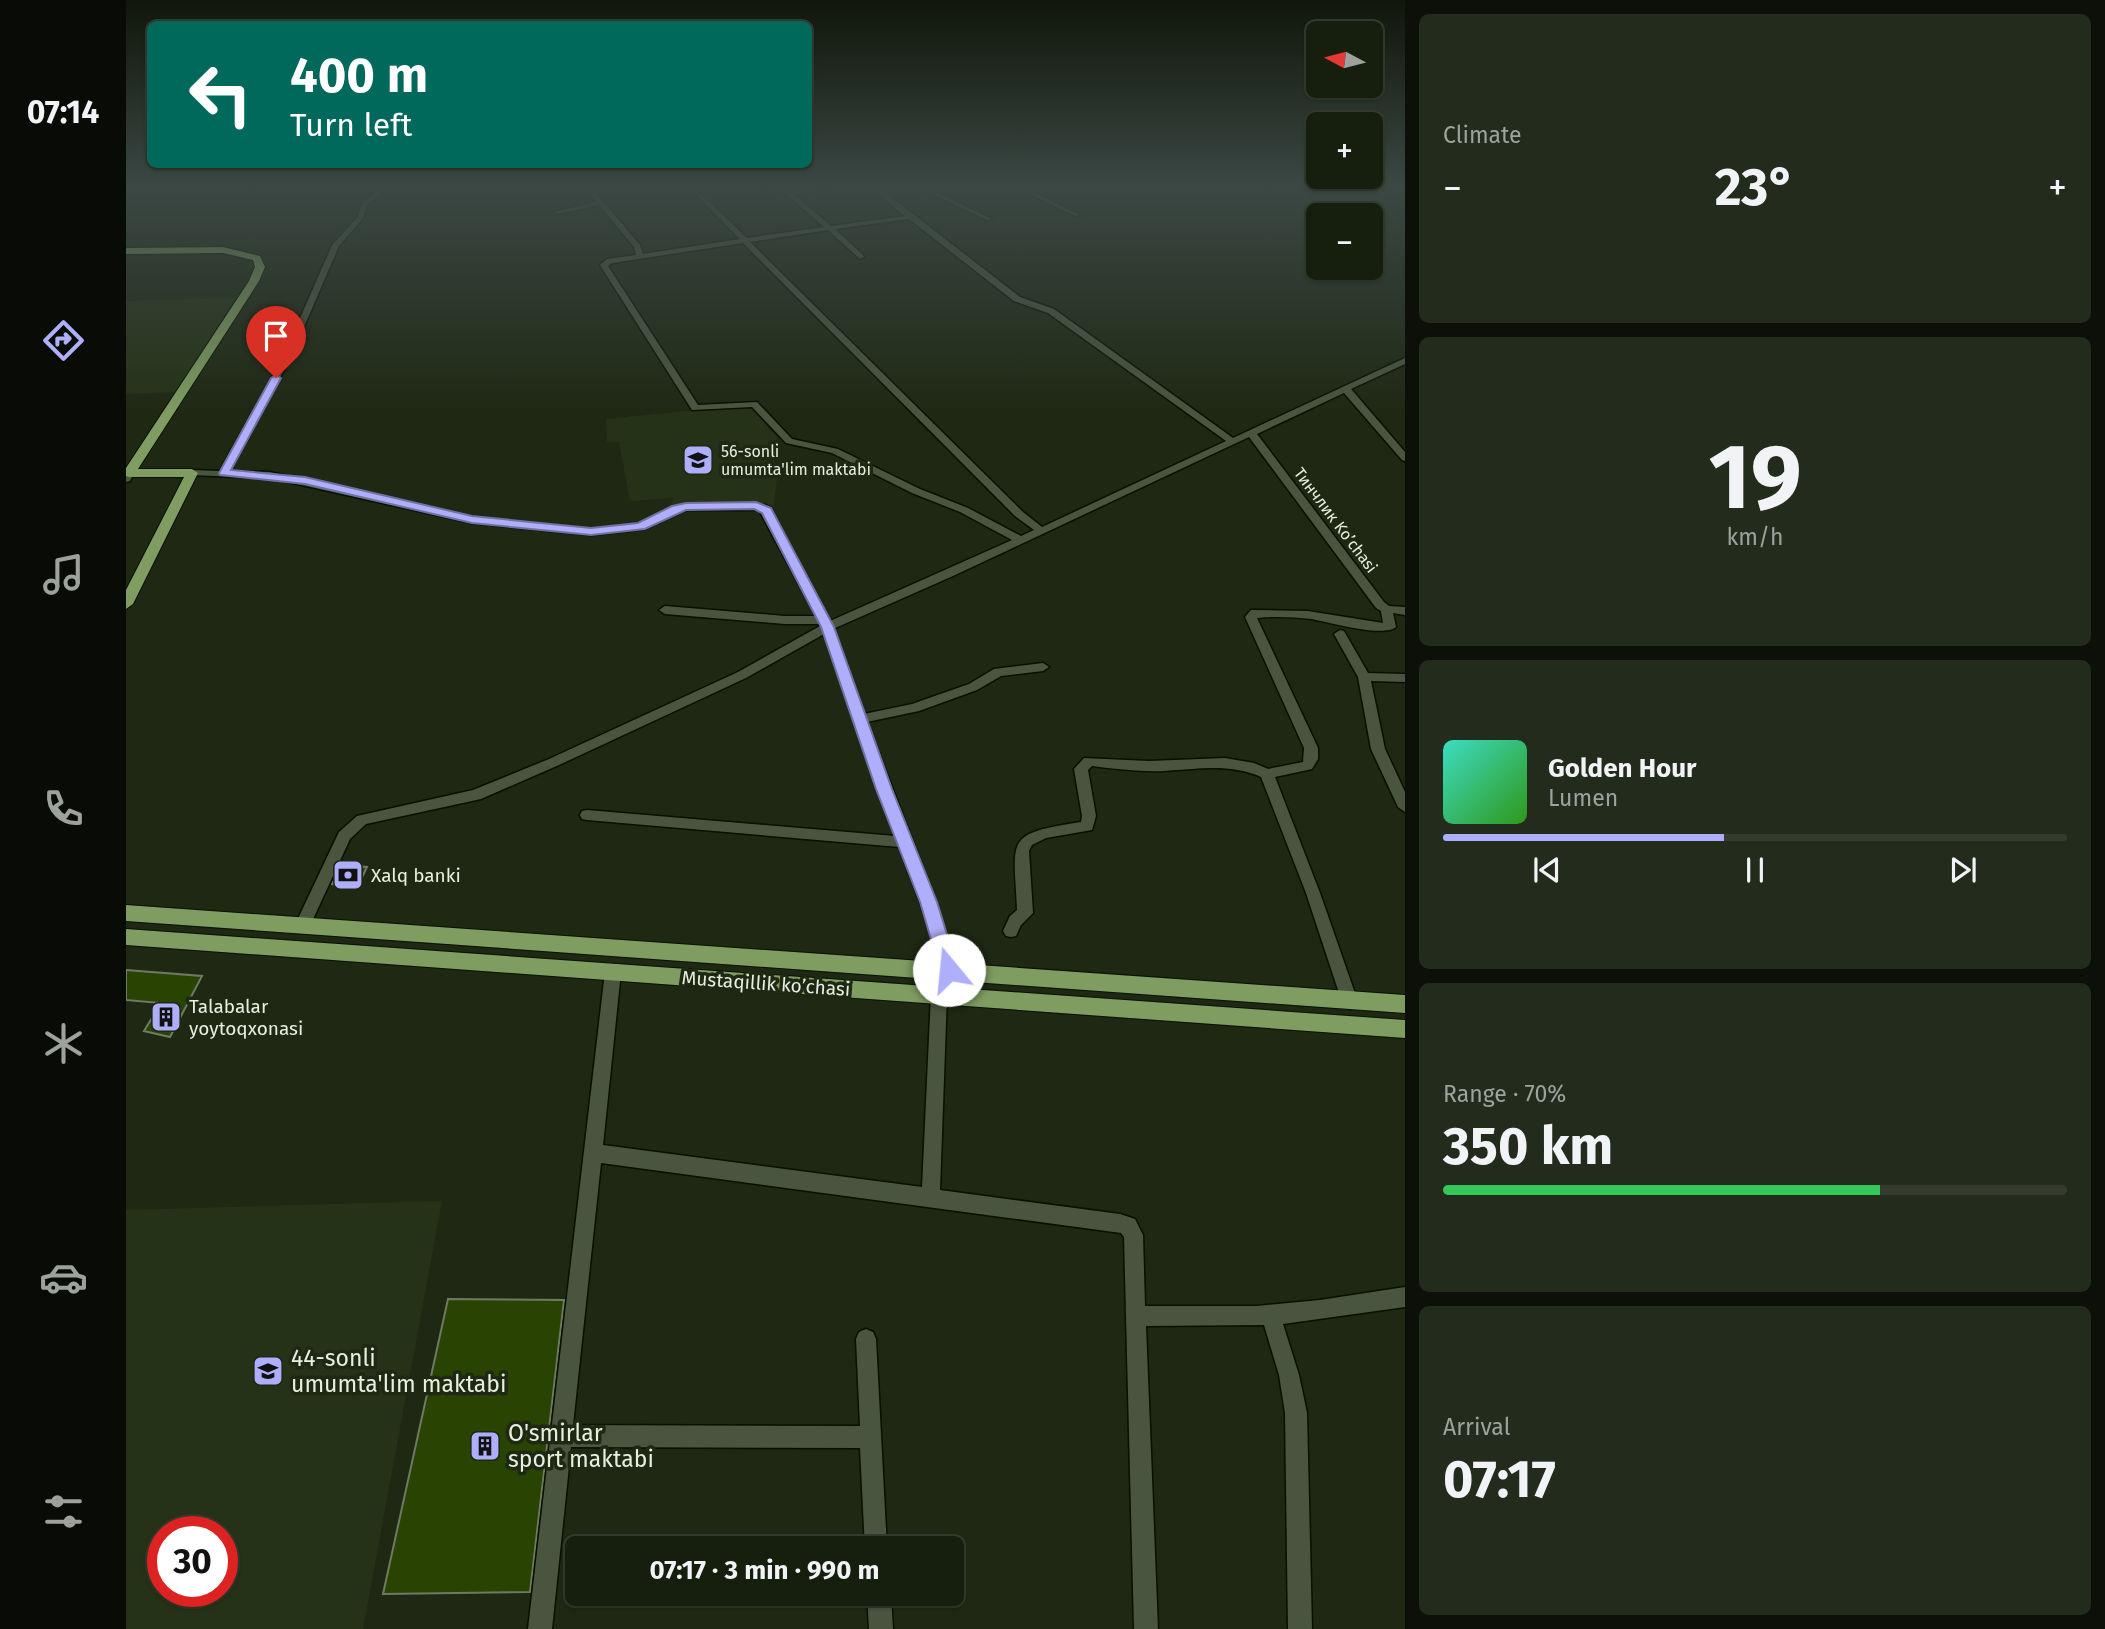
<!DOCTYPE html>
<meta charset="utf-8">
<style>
body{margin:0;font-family:"Fira Sans",sans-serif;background:#232b1c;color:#f1f3f6;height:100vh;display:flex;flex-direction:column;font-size:26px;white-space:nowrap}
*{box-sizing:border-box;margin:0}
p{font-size:23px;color:#9ea29e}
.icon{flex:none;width:38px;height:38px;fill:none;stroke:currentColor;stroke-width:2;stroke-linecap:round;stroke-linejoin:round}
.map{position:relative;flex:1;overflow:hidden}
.panel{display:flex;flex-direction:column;gap:14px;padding:14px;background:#0c1008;width:700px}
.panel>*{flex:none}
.banner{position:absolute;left:21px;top:21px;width:665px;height:147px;border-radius:10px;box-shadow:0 2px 5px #0004,0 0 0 2px #353c2e;background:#00695c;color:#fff;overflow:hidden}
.needle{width:46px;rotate:277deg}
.fabs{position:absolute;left:1180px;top:21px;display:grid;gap:14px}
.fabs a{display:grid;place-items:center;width:77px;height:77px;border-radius:10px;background:#161e0e;box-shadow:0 2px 5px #0004,0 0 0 2px #353c2e;font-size:35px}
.speed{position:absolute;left:21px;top:1516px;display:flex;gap:14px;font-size:35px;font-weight:700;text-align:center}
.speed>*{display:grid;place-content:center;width:91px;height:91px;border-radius:50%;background:#161e0e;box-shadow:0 2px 5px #0004,0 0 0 2px #353c2e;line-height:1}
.speed .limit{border:10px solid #d22;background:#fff;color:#111}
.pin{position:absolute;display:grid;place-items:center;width:60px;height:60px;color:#fff;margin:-72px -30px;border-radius:50% 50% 50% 0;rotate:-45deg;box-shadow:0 0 7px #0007}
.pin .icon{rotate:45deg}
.me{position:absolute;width:77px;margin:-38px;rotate:343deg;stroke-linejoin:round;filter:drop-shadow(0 0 5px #0008)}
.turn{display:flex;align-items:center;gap:24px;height:147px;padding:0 28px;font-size:32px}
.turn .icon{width:91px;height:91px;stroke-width:2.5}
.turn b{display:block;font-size:49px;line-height:60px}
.big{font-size:52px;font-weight:700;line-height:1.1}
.panel .card{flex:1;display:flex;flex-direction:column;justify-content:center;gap:10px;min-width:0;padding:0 24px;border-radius:10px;background:#232b1c}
.panel .dial{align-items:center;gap:0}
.dial b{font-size:91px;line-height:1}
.song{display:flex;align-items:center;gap:21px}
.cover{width:84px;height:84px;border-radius:10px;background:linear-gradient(135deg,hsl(170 70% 55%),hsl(110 70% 35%))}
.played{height:7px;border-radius:4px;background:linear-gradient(90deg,#afaefa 45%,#353c2e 45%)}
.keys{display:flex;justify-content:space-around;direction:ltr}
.heat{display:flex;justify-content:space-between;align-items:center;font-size:38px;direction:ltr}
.charge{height:10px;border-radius:5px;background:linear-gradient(90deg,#34c759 70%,#353c2e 0)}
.trip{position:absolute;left:439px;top:1536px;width:399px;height:70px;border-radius:10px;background:#161e0e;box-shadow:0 2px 5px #0004,0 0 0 2px #353c2e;font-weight:700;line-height:70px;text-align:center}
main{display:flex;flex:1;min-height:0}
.menu{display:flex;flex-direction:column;width:126px;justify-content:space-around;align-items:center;background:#090c06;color:#9ea29e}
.menu .icon{width:49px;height:49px}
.menu .selected{color:#afaefa}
.menu b{font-size:32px;color:#f1f3f6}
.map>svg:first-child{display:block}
.built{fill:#253217;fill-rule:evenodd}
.building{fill:#294302;stroke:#6e7a62;stroke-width:2}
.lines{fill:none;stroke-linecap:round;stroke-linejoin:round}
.minor-casing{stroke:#081001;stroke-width:3}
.major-casing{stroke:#081001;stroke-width:2}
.minor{fill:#49553e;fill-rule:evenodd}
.major{fill:#7f9c61;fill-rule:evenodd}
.route{fill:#afaefa;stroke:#7271a2;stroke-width:2}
.labels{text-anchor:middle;stroke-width:7;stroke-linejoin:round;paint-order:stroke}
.far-poi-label{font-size:16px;fill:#e7efe1;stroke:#1e2813;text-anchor:start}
.far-street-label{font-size:16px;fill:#e7efe1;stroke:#1e2813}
.poi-label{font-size:19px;fill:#e7efe1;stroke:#1e2813;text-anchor:start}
.street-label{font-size:19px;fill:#e7efe1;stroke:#1e2813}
.near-poi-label{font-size:23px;fill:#e7efe1;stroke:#1e2813;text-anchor:start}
</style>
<main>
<nav class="menu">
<b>07:14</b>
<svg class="icon selected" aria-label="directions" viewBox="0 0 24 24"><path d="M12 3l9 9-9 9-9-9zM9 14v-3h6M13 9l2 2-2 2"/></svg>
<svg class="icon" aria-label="music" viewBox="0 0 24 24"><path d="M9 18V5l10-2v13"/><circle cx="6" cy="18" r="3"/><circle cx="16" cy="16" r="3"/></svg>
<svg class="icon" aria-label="phone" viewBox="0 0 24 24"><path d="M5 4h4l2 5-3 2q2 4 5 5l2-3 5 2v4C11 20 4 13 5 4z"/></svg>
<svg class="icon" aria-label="climate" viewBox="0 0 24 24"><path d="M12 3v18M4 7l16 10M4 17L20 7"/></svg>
<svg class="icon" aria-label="car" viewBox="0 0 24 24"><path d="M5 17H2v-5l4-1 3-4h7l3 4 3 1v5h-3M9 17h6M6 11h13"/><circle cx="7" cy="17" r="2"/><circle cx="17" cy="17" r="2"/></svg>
<svg class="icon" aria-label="filters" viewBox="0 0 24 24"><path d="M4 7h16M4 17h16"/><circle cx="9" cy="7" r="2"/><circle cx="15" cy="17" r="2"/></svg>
</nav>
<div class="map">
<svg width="1279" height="1629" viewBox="0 0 1279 1629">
<rect width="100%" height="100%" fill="#1e2813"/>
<path class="built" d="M109,298L51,392L0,394V301Z
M623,405L655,442L646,443L651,478L648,505L621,502L545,504L548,498L504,501L493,442H481L480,419Z
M316,1201L237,1629H0V1210ZM37,1531H96V1591H37Z"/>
<path class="building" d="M215,865L241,867L232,886L206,884Z
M0,970L76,976L44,1037L18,1031L35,1003L0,1000Z
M322,1299L438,1300L404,1592L257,1594Z"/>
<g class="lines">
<g class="minor-casing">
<path id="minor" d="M248,186H254V195L241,205L237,218L213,246L165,357L104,471L144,472L346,517L465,529L513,524L546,507L560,504L640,505L646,511L704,621L886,540L834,512L786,493L706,453L660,443L626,407L566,410L474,265L481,259L510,255L508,247L473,205L431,214L428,212L470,202L458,186H464L514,245L517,254L614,239L561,186H567L621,238L698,227L651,186H658L664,191L709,186L668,194L705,226L778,216L744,186H751L894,297L928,309L1107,438L1279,358V364L1225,389L1279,452V461L1276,460L1218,393L1131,434L1258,602L1263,606L1279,607V615L1267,613L1270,627C1257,638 1203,622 1185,619C1169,617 1147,616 1131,618L1192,748V759L1186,769L1149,777L1194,893L1232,1002L1230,1007L1224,1009L1218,1007L1216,1002L1180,893L1135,777C1104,763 1071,769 1038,771C1014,772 990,769 966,766L962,770L970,816L966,830L920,838L906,845L903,851L907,913L895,925L890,936L885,937L880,936L877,931L884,916L891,910C888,838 877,834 955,822L956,816L948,769L958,758L1023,761L1099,758L1128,763L1142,769L1177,762L1178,748L1119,617L1125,610L1182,611L1257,623L1255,611L1250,608L1123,437L827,576L707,629L738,714L786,704L843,684L868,669L917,663L923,667L917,671L875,676L851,690L793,711L741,722L810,902L831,970L829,975L823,977L817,975L815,970L794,902L773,847L461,820L456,819L454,815L456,811L461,810L769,836L698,634L620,678L433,765L355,799L240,824L224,839L182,930L177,931L172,930L169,925L213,832L231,816L347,790L423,759L612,672L694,626L693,624H659L539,614L533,610L539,606L659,616H690L633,510H560L519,529L465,535L346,523L144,478L62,475V471L66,470L94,471L157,357L206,245L231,218L236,203L248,194ZM783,219L888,301L922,313L1100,441L916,527L897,512L624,242L702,230L734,259L738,257L737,255L709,229ZM617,243L889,516L908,530L895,536L842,508L794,489L712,449L666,439L631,402L572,405L482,266L486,263Z
M790,186H798L866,219L861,220Z
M887,186H895L954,215L949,216Z
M0,470L8,473L4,481L0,482Z
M1214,630L1218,631L1242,673L1279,674V682L1245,681L1259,749L1279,792V812L1272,807L1245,749L1232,677L1208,634Z
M487,965L493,967L495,972L477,1145L796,1187L805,995L807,990L813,988L819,990L821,995L814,1190L994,1214L1009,1219L1017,1235L1019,1306H1130L1194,1300L1279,1287V1307L1157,1324L1173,1375L1181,1413L1186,1629H1162L1159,1413L1153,1375L1138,1325L1020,1326L1032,1629H1008L998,1237L995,1233L475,1163L447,1425L734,1426L730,1339L733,1332L740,1329L747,1332L750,1339L761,1549H739L734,1448L445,1447L426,1629H402L479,972L481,967Z
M741,1594H765L767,1629H743Z"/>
</g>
<g class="major-casing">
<path id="major" d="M97,247L134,256L139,267L133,281L12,469H66L72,473L7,604L0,609V590L58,477H3L0,476V468L123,281L129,267L127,260L97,253L0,254V248Z
M0,905L1279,995V1013L0,921Z
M0,929L1279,1020V1038L0,945Z"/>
</g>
<use href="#minor" class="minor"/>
<use href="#major" class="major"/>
</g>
<linearGradient id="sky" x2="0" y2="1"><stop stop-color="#10160a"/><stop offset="0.45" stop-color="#3b4844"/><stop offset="1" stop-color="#3b4844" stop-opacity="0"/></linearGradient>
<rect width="1279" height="414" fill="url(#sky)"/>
<path class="route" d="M150,375L155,378L105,470L179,477L346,516L465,528L512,523L546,506L560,503L630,502L645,508L708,627L766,789L811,902L832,970L830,975L823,978L817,975L814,970L794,902L750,789L695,627L636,513L628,509L560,510L519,529L465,535L346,523L179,484L94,475L93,473L145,378Z"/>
<defs>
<g id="school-square" transform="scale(1.575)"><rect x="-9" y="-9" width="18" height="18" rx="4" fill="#afaefa" stroke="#1e2813"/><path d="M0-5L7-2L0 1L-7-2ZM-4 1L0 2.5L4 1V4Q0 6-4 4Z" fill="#111"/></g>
<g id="bank-square" transform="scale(1.575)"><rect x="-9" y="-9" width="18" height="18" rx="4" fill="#afaefa" stroke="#1e2813"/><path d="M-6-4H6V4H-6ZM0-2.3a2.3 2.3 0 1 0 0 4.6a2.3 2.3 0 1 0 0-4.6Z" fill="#111"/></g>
<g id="building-square" transform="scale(1.575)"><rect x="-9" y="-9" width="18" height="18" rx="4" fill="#afaefa" stroke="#1e2813"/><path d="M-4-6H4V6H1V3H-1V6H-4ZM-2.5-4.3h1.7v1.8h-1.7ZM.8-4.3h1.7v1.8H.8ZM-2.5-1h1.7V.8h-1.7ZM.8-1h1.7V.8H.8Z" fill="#111"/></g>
</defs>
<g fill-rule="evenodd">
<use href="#school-square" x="572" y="460"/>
<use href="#bank-square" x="222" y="875"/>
<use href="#building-square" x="40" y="1017"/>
<use href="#school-square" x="142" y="1371"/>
<use href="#building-square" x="359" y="1446"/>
</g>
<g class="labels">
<g class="far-poi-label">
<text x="595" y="457">56-sonli<tspan x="595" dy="18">umumta'lim maktabi</tspan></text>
</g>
<g class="far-street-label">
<text transform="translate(1210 520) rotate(53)" y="6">Тинчлик Ko’chasi</text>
</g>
<g class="poi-label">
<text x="245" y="882">Xalq banki</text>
<text x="63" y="1013">Talabalar<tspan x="63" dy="22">yoytoqxonasi</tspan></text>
</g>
<g class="street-label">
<text transform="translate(640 983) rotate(4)" y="7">Mustaqillik ko’chasi</text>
</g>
<g class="near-poi-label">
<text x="165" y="1366">44-sonli<tspan x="165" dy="26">umumta'lim maktabi</tspan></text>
<text x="382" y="1441">O'smirlar<tspan x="382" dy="26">sport maktabi</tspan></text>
</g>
</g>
</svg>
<div class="fabs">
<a><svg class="needle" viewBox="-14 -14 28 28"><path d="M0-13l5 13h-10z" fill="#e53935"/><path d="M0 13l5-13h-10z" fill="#9ea29e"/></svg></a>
<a>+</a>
<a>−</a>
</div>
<div class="speed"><div class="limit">30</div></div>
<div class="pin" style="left:150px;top:378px;background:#d93025"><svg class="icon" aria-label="arrive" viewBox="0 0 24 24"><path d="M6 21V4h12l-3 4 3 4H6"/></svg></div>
<svg class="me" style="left:823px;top:970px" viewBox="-20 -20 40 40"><circle r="19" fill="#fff"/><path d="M0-13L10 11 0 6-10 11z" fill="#afaefa"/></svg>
<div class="trip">07:17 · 3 min · 990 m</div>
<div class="banner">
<div class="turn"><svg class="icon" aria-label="left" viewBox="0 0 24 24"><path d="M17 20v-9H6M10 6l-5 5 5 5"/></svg><div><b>400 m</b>Turn left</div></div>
</div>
</div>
<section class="panel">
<div class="card"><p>Climate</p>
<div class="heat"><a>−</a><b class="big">23°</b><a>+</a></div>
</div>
<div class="card dial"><b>19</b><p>km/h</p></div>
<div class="card">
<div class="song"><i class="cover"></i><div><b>Golden Hour</b><p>Lumen</p></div></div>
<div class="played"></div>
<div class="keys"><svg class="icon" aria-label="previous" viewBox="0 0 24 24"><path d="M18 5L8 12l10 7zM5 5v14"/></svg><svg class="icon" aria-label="pause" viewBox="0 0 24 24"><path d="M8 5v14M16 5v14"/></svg><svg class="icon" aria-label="next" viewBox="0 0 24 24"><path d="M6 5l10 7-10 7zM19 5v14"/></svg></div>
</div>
<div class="card"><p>Range · 70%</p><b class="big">350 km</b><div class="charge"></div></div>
<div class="card"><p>Arrival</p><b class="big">07:17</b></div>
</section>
</main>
